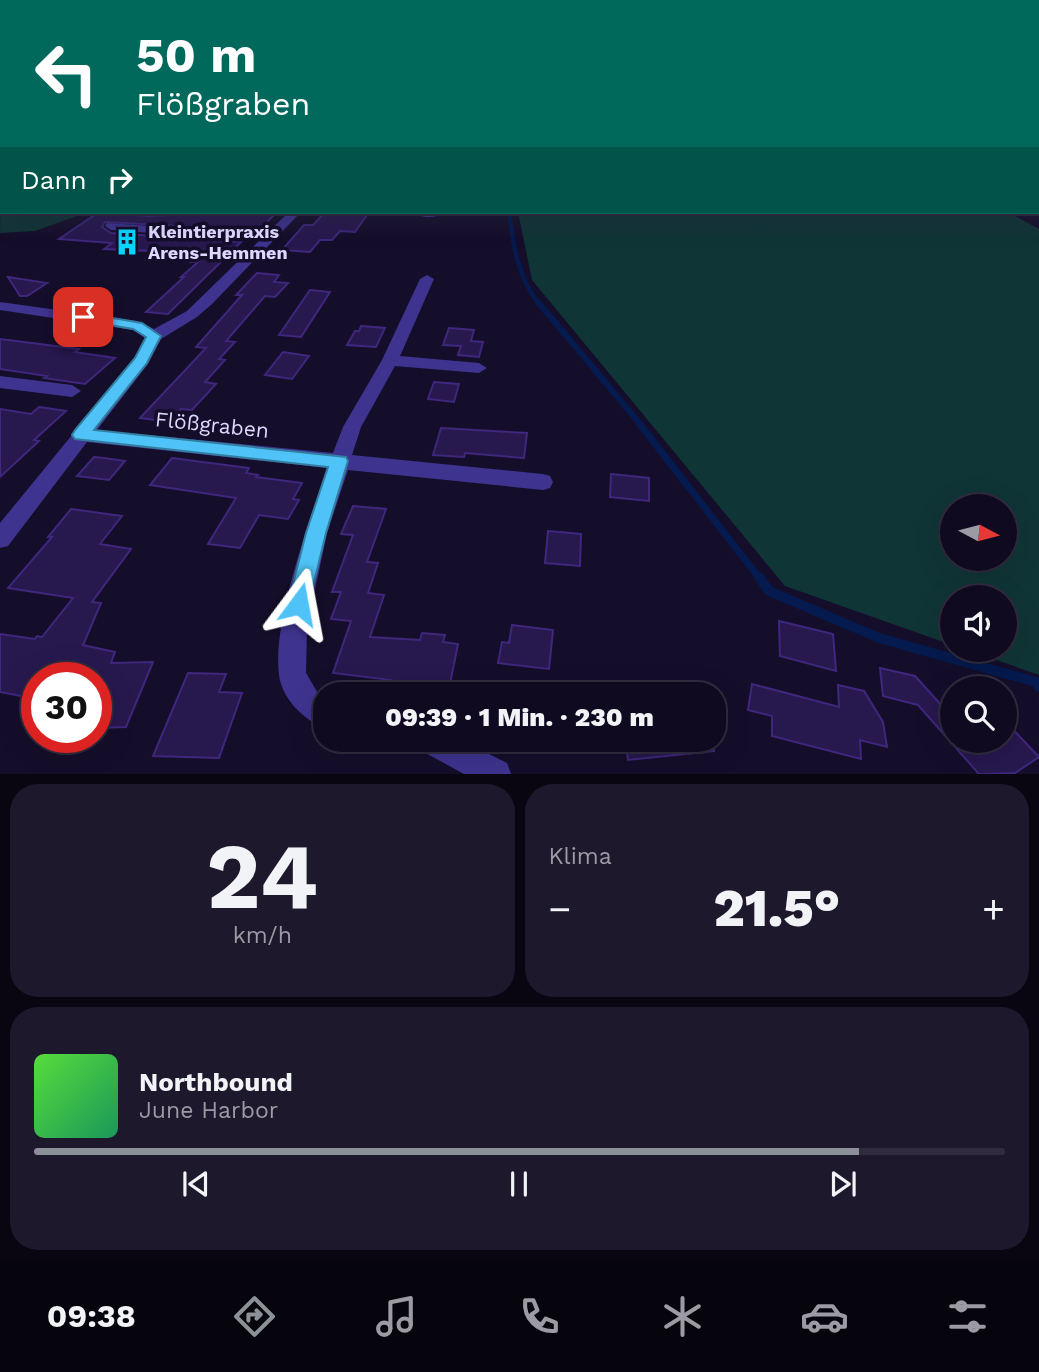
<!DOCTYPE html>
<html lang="de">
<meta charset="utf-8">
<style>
body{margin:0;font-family:"Work Sans",sans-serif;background:#1e182d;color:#f1f3f6;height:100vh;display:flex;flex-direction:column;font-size:26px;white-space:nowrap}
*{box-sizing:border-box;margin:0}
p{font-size:23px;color:#9c9aa5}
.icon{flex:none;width:38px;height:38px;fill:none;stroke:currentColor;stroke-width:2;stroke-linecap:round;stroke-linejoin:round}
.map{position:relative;height:774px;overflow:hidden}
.side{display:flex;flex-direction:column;gap:10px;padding:10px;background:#090612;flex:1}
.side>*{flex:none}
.top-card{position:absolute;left:0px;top:0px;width:1040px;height:214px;box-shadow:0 7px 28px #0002,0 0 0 2px #302b3e;background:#00695c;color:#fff;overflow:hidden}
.needle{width:46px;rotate:97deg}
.controls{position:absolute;left:940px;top:494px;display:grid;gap:14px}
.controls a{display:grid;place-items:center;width:77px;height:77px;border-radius:50%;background:#100a20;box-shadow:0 7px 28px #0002,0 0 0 2px #302b3e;font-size:35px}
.speed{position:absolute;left:21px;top:662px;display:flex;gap:14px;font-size:35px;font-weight:700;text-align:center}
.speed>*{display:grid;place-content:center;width:91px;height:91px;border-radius:50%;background:#100a20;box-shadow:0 7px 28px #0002,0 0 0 2px #302b3e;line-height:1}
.speed .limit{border:10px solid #d22;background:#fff;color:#111}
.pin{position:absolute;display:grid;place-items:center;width:60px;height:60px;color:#fff;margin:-30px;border-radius:14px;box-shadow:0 4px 10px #0006}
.me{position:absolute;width:77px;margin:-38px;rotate:13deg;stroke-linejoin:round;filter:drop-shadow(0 0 5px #0008)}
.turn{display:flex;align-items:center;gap:24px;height:147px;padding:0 21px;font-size:32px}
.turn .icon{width:91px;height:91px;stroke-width:2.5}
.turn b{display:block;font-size:49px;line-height:60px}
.then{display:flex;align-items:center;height:66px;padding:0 21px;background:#0003;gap:14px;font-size:26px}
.big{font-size:52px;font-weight:800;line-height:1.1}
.side .widget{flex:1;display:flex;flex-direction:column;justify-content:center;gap:10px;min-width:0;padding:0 24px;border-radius:28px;background:#1e182d}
.side .dial{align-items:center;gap:0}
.dial b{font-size:91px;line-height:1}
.song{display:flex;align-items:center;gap:21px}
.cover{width:84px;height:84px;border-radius:10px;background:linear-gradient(135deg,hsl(110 70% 55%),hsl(150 70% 35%))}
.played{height:7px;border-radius:4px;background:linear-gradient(90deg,#8c9099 85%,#302b3e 85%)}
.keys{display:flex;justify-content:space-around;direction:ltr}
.heat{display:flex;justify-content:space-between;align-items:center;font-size:38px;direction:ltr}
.side .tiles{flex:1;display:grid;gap:10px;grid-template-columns:1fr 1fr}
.widget:last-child{grid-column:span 2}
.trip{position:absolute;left:313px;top:682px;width:413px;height:70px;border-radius:28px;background:#100a20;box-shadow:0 7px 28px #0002,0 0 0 2px #302b3e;font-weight:800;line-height:70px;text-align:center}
.tabs{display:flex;height:112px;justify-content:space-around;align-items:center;background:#06040d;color:#9c9aa5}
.tabs .icon{width:49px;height:49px}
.tabs .active{color:#8c9099}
.tabs b{font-size:32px;color:#f1f3f6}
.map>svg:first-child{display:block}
.green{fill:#103536;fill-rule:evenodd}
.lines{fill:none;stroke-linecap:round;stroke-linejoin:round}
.stream-far3{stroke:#051a4e;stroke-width:4.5}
.stream-far2{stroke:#051a4e;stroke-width:6}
.stream-far1{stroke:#051a4e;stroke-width:7}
.stream{stroke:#051a4e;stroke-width:10}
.building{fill:#27184e;stroke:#3e277d;stroke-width:2}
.minor{fill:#3e348f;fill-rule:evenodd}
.route{fill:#4fc3f7;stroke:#337fa1;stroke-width:2}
.labels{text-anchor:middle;stroke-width:7;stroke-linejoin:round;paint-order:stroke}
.far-poi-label{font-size:18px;font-weight:bold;fill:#dfd8ff;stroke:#150e2b;text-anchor:start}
.street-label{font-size:21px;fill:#dfd8ff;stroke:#150e2b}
</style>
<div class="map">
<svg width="1039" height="774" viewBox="0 0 1039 774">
<rect width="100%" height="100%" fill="#150e2b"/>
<path class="green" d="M2,132V212H88L35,231L0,233Z
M518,212H1008L1039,229V675L965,649H1004V597H952V645L785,586L532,280ZM952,506H1004V558H952Z"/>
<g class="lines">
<path class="stream-far3" d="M509,212C513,244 518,278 539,304"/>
<path class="stream-far2" d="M538,302L641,425"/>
<path class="stream-far1" d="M639,423L760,579"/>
<path class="stream" d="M759,577L769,591L879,638L1036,682L1039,687"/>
</g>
<path class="building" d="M99,212L148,216L166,215V212H277L260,229L253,230L105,222L102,227L111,233L241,242L168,314L146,312L184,277H181L198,262H191L200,253L104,249L112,243L59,239Z
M325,212H369L355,232L340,231L332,240H320L310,252L282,250L304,225H313Z
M257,273L279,275L274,282L288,283L275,297L265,296L226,341L235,342L219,359L225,360L205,382L216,384L192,410L181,409L170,422L140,418L206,348L196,347L242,295H236Z
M8,277L47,283L27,296H20Z
M310,290L330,292L301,337L279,335Z
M361,326L385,328L376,347L347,345L355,331H359Z
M449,328L474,330L471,341L483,342L479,357L458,355L461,346L443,345Z
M0,339L79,349L75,352L115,358L85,384L44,378L47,376L0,369Z
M283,352L309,356L292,379L265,375Z
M434,382L459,384L454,402L428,399Z
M39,407L66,411L34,440L39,441L0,477V409L31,414Z
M441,428L527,433L524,458L465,453L464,457L433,455Z
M94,457L104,458L125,461L109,480L77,476Z
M172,458L249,468L246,473L258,475L256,477L302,483L293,499L299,500L288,519L259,515L240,548L208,544L236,498L150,485Z
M611,474L649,478V501L610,497Z
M353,506L386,509L367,562L378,563L368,593L384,595L370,637L420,640L422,633L445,635L443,642L458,644L448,694L389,687L391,680L333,673L351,621L331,619L341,592H332L353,535L341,534Z
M71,509L122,516L100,544L131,549L92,602L101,603L83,645L115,652L111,663L153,662L126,727L96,728V677H37V699L0,692V634L35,639L37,636L42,637L73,598L8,588L52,537H48Z
M548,531L581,534L580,566L545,563Z
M779,621L833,634L836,671L780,656Z
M512,625L553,630L549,669L498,663L502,642L509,643Z
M880,668L915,676L952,717V740H1004V720L1039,757L1015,773L979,774L918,705L883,696Z
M188,673L226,674L219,692L242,693L219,758L153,756Z
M752,684L839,707L838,685L864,691L883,722L887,747L860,740L861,759L772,736V716L748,710Z
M625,740H713L714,751L628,760Z"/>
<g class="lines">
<path class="minor" d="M289,212H301L212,304L197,317L161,339L148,364L97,430L333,453L343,427L382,360L420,279L427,275L434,279L400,356L479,363L487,368L479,373L395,366L361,427L352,455L543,474L550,476L553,482L550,488L543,490L348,470L327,533L307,628L306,673L319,695L326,699V729C304,720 282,699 279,675C272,621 310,520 328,468L87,442L8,546L0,548V523L135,358L145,338L133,330L0,310V302L137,321L154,329L187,311L259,241L111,230L105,226L107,223L266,234Z
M413,212H441L442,213C436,219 419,218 413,212Z
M0,376L72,385L81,391L72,397L0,388Z
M416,740H461L507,763L511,774H464L420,750Z"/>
</g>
<linearGradient id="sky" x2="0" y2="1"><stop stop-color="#0c0818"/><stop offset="0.55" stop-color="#353655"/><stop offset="1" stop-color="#353655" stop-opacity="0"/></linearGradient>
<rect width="1039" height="240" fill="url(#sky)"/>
<path class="route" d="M83,313L142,323L161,336L147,363L94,430L346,457L348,461L326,533L307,611L299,614L292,611L288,604L306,533L328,467L75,439L72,435L75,430L135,358L146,337L133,329L78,320V315Z"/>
<defs>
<g id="building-bare" transform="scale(2.1)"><path d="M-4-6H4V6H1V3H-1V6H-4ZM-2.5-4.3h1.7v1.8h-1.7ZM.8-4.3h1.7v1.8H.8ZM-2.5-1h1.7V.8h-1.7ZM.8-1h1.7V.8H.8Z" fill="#04d5ff" stroke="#150e2b" stroke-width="2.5" paint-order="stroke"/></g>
</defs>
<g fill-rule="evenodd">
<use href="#building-bare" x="127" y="242"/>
</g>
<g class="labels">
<g class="far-poi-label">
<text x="148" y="238">Kleintierpraxis<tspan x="148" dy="21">Arens-Hemmen</tspan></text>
</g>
<g class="street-label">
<text transform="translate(212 425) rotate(6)" y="7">Flößgraben</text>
</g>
</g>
</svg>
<div class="controls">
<a><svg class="needle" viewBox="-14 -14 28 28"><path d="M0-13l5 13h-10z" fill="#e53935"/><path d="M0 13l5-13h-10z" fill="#9c9aa5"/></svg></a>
<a><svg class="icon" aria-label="sound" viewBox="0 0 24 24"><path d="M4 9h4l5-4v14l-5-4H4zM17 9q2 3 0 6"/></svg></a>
<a><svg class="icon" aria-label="search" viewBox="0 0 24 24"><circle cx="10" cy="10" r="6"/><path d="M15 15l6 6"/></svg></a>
</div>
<div class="speed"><div class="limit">30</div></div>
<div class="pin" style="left:83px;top:317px;background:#d93025"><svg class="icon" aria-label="arrive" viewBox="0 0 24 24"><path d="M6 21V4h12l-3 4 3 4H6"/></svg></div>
<svg class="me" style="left:299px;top:604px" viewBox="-20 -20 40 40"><path d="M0-17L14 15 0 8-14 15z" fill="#4fc3f7" stroke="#fff" stroke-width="4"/></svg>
<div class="trip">09:39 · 1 Min. · 230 m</div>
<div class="top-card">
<div class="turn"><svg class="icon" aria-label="left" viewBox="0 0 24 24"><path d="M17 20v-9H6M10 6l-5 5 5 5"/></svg><div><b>50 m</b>Flößgraben</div></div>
<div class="then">Dann<svg class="icon" aria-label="right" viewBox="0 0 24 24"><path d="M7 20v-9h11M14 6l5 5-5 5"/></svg></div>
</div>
</div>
<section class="side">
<div class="tiles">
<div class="widget dial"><b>24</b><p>km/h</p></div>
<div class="widget"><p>Klima</p>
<div class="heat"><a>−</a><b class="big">21.5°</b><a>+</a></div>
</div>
<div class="widget">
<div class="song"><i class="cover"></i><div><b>Northbound</b><p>June Harbor</p></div></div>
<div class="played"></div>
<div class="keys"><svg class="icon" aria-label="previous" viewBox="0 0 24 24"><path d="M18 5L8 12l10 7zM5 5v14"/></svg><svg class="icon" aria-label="pause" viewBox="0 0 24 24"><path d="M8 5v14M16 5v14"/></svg><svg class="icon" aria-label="next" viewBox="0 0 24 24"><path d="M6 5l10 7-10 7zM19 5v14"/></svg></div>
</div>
</div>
</section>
<nav class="tabs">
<b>09:38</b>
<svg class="icon active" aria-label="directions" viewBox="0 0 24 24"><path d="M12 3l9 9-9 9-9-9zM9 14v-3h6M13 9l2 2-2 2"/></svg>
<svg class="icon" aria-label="music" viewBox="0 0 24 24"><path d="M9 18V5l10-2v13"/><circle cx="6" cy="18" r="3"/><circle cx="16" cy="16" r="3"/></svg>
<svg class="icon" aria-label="phone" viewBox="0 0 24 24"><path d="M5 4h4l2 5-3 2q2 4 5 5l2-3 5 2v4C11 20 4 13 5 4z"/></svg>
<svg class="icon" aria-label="climate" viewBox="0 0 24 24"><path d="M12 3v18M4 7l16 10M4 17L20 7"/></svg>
<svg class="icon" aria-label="car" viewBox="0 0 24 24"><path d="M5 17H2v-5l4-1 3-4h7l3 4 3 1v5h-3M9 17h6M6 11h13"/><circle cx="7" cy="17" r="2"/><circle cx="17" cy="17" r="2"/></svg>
<svg class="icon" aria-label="filters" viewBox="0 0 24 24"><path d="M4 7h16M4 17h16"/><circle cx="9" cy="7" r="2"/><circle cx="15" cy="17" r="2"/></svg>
</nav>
